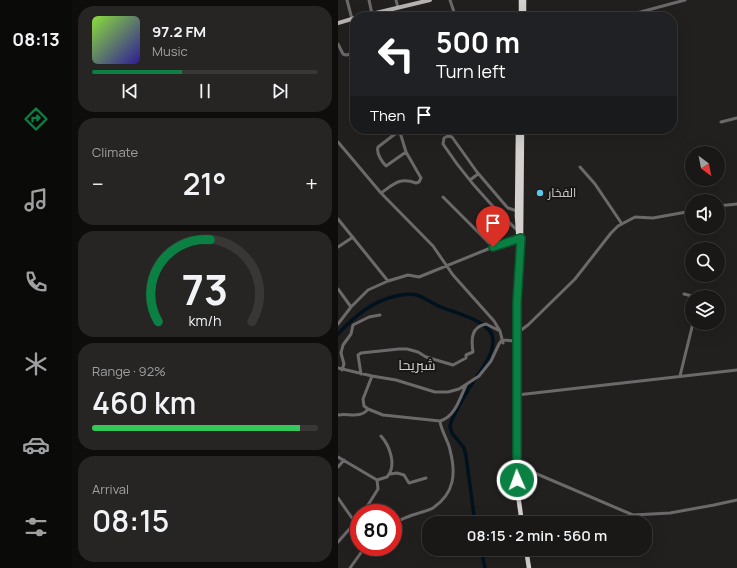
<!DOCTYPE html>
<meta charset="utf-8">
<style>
body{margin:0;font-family:Manrope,Cairo,sans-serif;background:#272523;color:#f1f3f6;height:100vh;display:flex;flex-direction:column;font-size:15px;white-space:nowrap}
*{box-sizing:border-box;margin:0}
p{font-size:13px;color:#9fa0a1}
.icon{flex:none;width:22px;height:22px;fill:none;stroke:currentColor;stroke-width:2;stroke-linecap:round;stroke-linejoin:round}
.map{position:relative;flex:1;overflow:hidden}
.sheet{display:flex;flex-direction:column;gap:6px;padding:6px;background:#0e0d0c;width:266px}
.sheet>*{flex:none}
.guide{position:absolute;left:12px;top:12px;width:327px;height:122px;border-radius:16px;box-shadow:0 4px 16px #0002,0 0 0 1px #383735;background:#202124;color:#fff;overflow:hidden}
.needle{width:26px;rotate:148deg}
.controls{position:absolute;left:347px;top:146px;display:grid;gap:8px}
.controls a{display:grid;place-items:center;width:40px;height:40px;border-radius:50%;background:#1a1816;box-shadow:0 4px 16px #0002,0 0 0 1px #383735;font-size:20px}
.speed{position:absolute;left:12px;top:504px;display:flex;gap:8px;font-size:20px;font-weight:700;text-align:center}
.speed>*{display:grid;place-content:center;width:52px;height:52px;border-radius:50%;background:#1a1816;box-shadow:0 4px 16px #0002,0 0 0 1px #383735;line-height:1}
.speed .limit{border:6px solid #d22;background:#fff;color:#111}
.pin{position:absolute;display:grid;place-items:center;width:34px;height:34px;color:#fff;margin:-41px -17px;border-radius:50% 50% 50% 0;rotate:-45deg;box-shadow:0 0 4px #0007}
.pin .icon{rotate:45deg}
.me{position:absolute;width:44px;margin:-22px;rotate:358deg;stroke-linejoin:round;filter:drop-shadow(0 0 3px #0008)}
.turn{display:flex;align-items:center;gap:14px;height:84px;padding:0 20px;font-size:18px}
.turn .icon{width:52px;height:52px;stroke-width:2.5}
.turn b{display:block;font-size:28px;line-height:34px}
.then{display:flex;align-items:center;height:38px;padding:0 20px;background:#0003;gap:8px;font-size:15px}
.big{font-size:30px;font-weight:600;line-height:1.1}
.sheet .tile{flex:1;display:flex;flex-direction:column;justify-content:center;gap:6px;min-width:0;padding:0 14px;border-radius:16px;background:#272523}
.sheet .dial{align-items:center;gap:0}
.dial svg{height:104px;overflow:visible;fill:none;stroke:#383735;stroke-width:7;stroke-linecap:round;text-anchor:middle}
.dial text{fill:#f1f3f6;stroke:none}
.song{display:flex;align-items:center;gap:12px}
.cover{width:48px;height:48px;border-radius:6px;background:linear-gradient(135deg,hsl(90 70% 55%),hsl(250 70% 35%))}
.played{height:4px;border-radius:2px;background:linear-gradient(90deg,#0b8043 40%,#383735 40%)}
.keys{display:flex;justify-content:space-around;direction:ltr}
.heat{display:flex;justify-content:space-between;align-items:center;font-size:22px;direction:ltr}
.charge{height:6px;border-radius:3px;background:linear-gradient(90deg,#34c759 92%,#383735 0)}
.trip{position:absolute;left:84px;top:516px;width:230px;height:40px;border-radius:16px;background:#1a1816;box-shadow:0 4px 16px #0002,0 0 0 1px #383735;font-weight:600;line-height:40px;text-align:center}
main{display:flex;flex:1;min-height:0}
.menu{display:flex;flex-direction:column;width:72px;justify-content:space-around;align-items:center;background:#0a0a09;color:#9fa0a1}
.menu .icon{width:28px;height:28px}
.menu .on{color:#0b8043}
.menu b{font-size:18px;color:#f1f3f6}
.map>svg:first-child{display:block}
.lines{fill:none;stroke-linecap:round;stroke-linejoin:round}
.canal{stroke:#00121e;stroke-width:3.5}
.minor{stroke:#6b6969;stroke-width:3}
.major{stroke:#b6b3b2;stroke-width:4}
.highway{stroke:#d4d1cf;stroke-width:4.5}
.route-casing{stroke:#07532c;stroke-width:10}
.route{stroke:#0b8043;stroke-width:7}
.poi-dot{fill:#5cc7e8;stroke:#191715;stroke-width:1.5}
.labels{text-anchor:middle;stroke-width:4;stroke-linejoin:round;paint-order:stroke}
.poi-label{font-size:12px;fill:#d6d4d3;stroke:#191715;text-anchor:start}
.quarter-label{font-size:14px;fill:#d6d4d3;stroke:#191715}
</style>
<main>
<nav class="menu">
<b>08:13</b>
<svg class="icon on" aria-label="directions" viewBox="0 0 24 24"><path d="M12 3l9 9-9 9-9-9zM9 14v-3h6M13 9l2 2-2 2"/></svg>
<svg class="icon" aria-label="music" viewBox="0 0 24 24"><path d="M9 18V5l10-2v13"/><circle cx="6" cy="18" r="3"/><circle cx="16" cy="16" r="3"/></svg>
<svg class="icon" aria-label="phone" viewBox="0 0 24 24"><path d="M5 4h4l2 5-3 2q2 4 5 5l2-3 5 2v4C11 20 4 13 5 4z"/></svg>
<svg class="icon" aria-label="climate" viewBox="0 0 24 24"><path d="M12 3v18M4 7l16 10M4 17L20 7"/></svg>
<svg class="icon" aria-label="car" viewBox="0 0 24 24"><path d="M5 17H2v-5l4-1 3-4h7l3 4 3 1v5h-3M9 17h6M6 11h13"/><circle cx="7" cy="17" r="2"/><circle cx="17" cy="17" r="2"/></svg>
<svg class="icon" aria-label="filters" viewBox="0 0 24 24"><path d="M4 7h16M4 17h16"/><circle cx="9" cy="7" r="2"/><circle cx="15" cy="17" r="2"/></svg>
</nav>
<section class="sheet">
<div class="tile">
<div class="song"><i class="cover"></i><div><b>97.2 FM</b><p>Music</p></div></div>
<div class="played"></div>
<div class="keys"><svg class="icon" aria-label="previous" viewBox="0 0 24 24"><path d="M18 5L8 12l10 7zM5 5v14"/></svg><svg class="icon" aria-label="pause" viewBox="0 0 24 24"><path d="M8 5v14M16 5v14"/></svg><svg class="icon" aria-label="next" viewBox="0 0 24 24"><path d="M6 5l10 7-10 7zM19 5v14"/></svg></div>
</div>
<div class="tile"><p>Climate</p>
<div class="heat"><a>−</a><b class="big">21°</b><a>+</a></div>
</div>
<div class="tile dial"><svg viewBox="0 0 100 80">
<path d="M14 69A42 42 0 1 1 86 69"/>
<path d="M14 69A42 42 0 0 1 54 6" stroke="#0b8043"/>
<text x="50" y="56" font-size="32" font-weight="700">73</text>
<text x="50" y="72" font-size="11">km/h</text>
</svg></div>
<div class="tile"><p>Range · 92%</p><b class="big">460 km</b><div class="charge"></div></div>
<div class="tile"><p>Arrival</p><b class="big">08:15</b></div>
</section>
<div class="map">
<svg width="399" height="568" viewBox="0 0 399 568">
<rect width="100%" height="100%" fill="#22201e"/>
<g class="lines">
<path class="canal" d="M0,334C16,317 34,301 58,296C64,295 72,293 79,295C87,298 95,304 103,307C116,313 154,321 155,339C156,358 139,374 130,390C124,400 118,411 113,422L112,427L114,433L126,448L128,456L137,523
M143,549L147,568"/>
<path class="minor" d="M9,0L14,19
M31,0L34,14
M58,0L60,8
M112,0L116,12L119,17
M284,17L347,0
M0,44L5,54L8,55L17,53
M383,122L399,118
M61,131L40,147C38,153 44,162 48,166L68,152
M0,142L43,193L95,246L115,275L156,321L162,331L165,343
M242,167L257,184L284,224
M132,180L140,174
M43,193C56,184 61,177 78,183L81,182L83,178L68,152L61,129
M105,197L155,247
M380,206L399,204
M179,211L170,208L168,206L139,172L114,137L110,136L106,138L105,144C126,176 151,204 179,230
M0,219L50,281
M0,247L15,237
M0,289L13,307
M346,294L358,297
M0,324L13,307L30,290L50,281L70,275L81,277L155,247L181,238
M179,333L190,325L237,279L273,233L280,226L297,217L315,218L354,211
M0,368L34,376L58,380L97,392H110L121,389L141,376L153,361L161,344L164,340L179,341
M4,370L6,364L3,353L5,345L13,334L15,325L31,317L42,315
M23,374L20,355L23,353L61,349H69L80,352L88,357L115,365L128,358V355L135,352C133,339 133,327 148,324L162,331
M342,376L355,323
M179,395L399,370
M30,409L45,415L102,421C117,417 122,398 128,385
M0,415C10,413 23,419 30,409L26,406L25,399L34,376
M0,457L39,480L40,489L25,513
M178,465L295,515L332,513L376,505L399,500
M0,467L6,460
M52,474L59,473L66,475L71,483L88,478
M39,480L49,477C59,466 52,446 43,436
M0,498L21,528
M55,523C63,520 70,516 78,514C83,512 90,511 95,508C117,493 118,473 112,450C110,440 103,431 102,421
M0,542L21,518
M12,568L27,547"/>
<path class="major" d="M21,17L92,0
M0,23L17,18"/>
<path class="highway" d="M183,0V17
M186,17V0
M180,129L179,216L181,245
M184,523L180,495L178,465L179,302L183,238L184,129
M188,549L191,568"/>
</g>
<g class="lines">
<g class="route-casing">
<path id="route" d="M155,247L183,238L179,302V480"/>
</g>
<use href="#route" class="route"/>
</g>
<circle class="poi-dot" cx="202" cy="193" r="4"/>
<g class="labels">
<g class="poi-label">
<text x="210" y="197">الفخار</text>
</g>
<g class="quarter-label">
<text x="79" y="370">شبريحا</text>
</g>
</g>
</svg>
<div class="controls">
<a><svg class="needle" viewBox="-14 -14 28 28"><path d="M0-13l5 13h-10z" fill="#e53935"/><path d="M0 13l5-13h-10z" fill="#9fa0a1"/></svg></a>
<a><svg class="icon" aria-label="sound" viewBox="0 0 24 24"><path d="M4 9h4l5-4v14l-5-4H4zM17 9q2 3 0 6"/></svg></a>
<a><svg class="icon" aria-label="search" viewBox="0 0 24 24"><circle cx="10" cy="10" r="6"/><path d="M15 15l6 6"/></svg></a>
<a><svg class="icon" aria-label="layers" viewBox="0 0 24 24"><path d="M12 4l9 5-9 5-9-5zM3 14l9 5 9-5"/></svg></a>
</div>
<div class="speed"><div class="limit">80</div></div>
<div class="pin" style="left:155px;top:247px;background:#d93025"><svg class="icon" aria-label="arrive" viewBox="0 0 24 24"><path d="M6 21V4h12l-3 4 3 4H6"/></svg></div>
<svg class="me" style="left:179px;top:480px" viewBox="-20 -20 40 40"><circle r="17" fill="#0b8043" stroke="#fff" stroke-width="3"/><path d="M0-11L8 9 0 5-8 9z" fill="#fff"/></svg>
<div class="trip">08:15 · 2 min · 560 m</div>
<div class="guide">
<div class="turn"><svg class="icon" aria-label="left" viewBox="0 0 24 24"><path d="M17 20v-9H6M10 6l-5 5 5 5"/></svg><div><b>500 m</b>Turn left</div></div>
<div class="then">Then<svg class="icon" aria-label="arrive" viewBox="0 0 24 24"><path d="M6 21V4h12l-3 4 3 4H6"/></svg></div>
</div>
</div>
</main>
